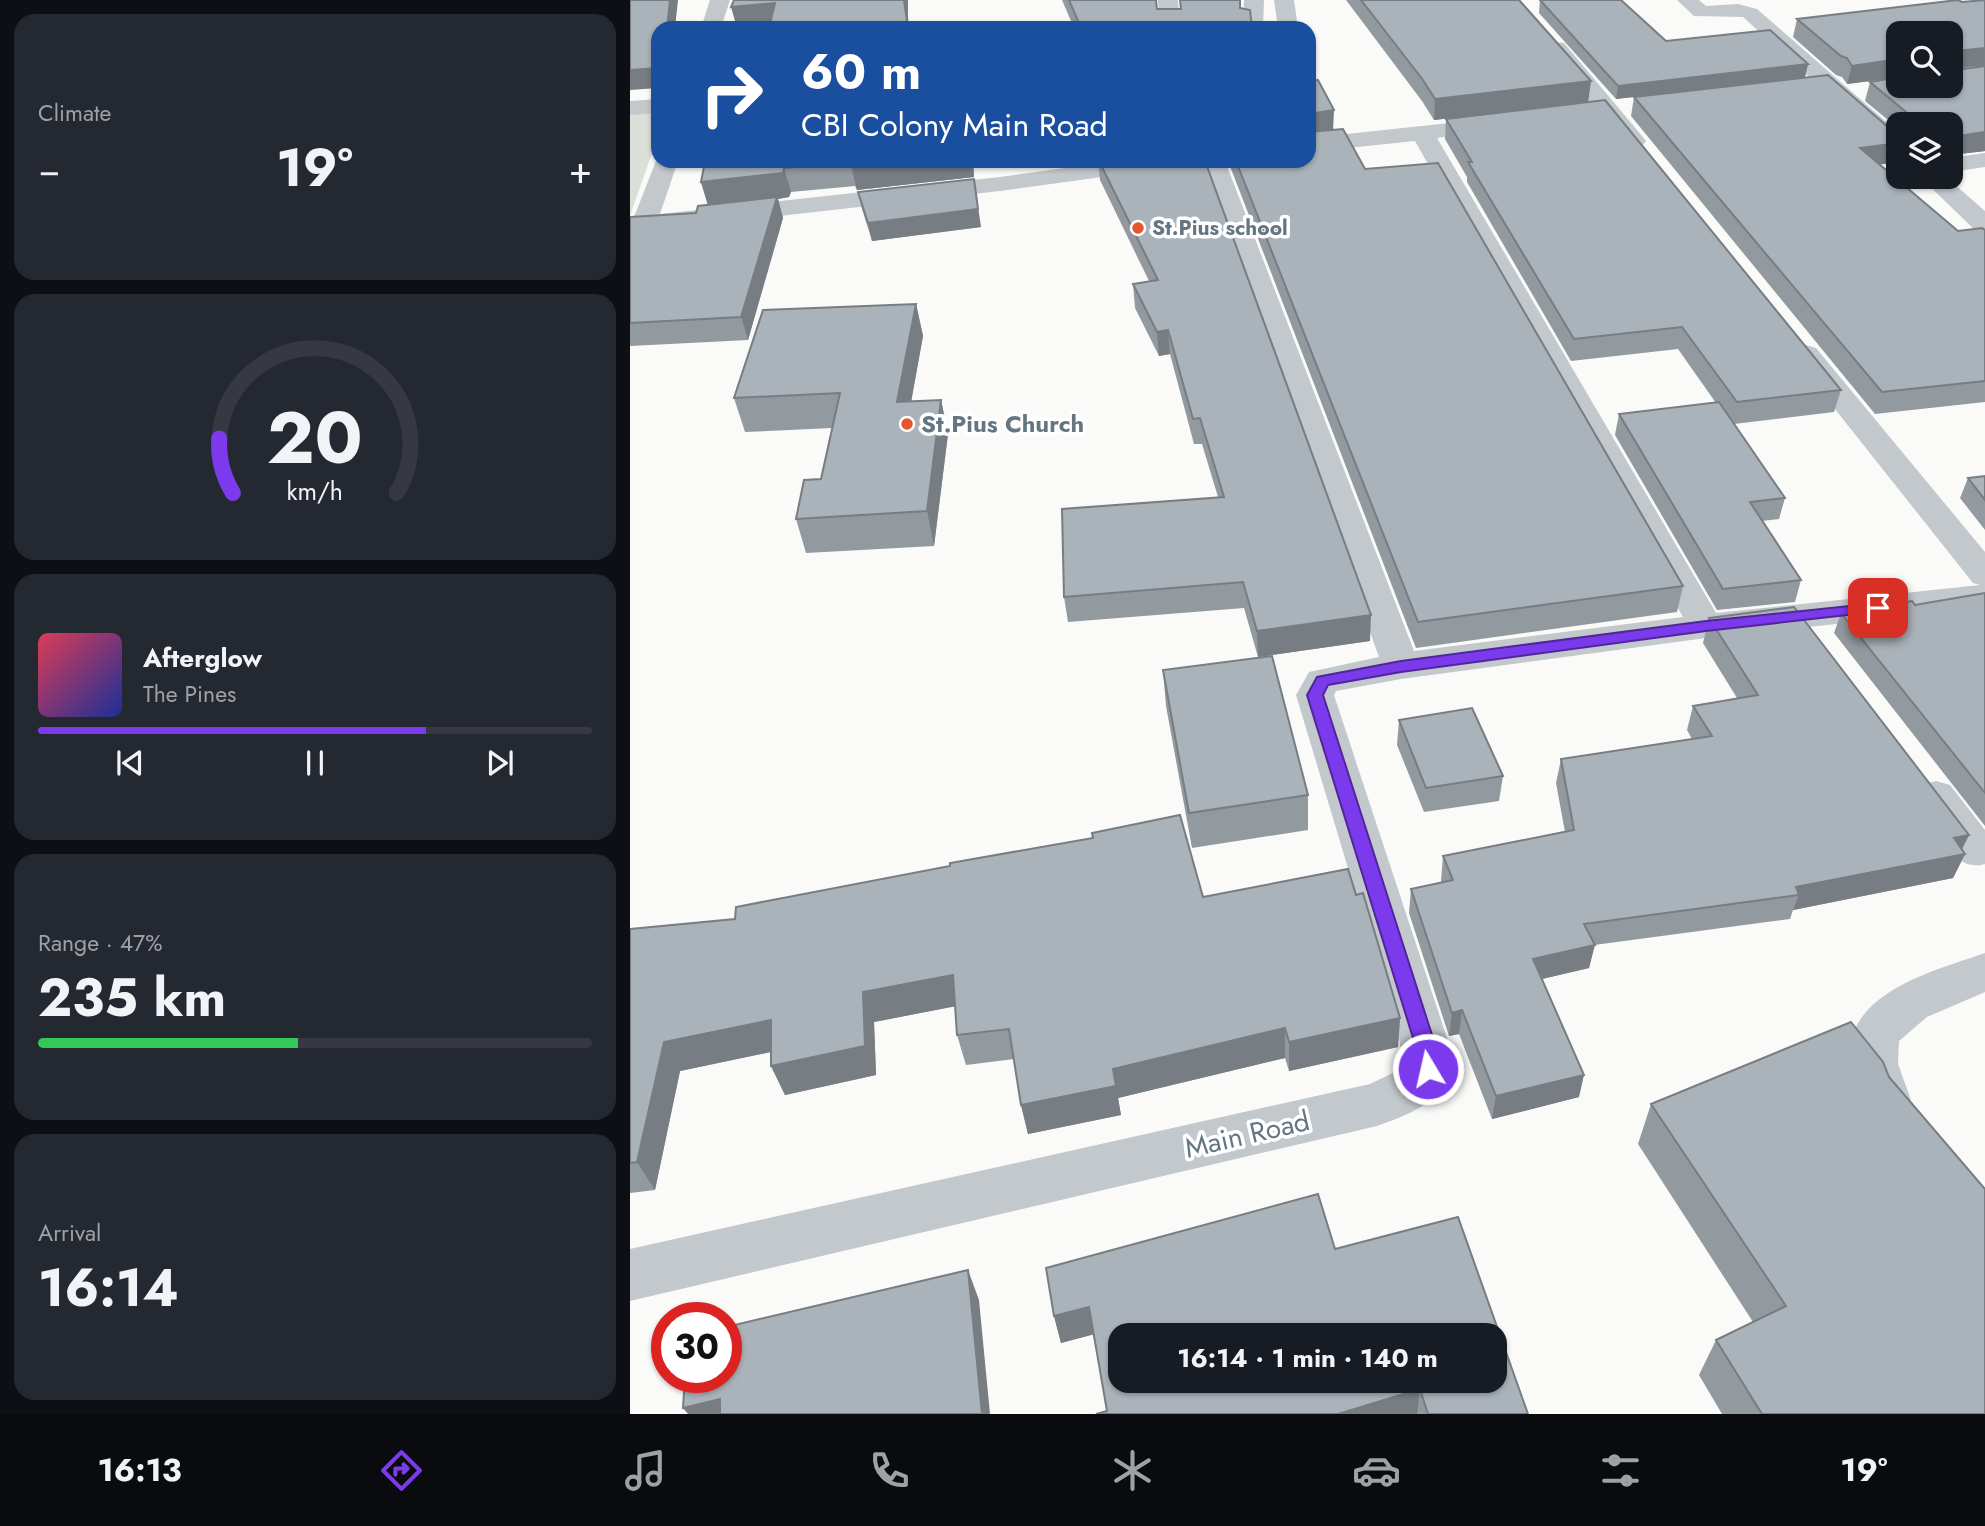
<!DOCTYPE html>
<meta charset="utf-8">
<style>
body{margin:0;font-family:Jost,sans-serif;background:#242831;color:#f1f3f6;height:100vh;display:flex;flex-direction:column;font-size:26px;white-space:nowrap}
*{box-sizing:border-box;margin:0}
p{font-size:23px;color:#9ea1a6}
.icon{flex:none;width:38px;height:38px;fill:none;stroke:currentColor;stroke-width:2;stroke-linecap:round;stroke-linejoin:round}
.map{position:relative;flex:1;overflow:hidden}
.sheet{display:flex;flex-direction:column;gap:14px;padding:14px;background:#0d0f14;width:630px}
.sheet>*{flex:none}
.top-card{position:absolute;left:21px;top:21px;width:665px;height:147px;border-radius:21px;box-shadow:0 2px 5px #0004;background:#1a4fa0;color:#fff;overflow:hidden}
.fabs{position:absolute;left:1256px;top:21px;display:grid;gap:14px}
.fabs a{display:grid;place-items:center;width:77px;height:77px;border-radius:14px;background:#171b24;box-shadow:0 2px 5px #0004;font-size:35px}
.speed{position:absolute;left:21px;top:1302px;display:flex;gap:14px;font-size:35px;font-weight:700;text-align:center}
.speed>*{display:grid;place-content:center;width:91px;height:91px;border-radius:50%;background:#171b24;box-shadow:0 2px 5px #0004;line-height:1}
.speed .limit{border:10px solid #d22;background:#fff;color:#111}
.pin{position:absolute;display:grid;place-items:center;width:60px;height:60px;color:#fff;margin:-30px;border-radius:14px;box-shadow:0 4px 10px #0006}
.me{position:absolute;width:77px;margin:-38px;rotate:351deg;stroke-linejoin:round;filter:drop-shadow(0 0 5px #0008)}
.turn{display:flex;align-items:center;gap:24px;height:147px;padding:0 35px;font-size:32px}
.turn .icon{width:91px;height:91px;stroke-width:2.5}
.turn b{display:block;font-size:49px;line-height:60px}
.big{font-size:52px;font-weight:700;line-height:1.1}
.sheet .widget{flex:1;display:flex;flex-direction:column;justify-content:center;gap:10px;min-width:0;padding:0 24px;border-radius:21px;background:#242831}
.sheet .dial{align-items:center;gap:0}
.dial svg{height:182px;overflow:visible;fill:none;stroke:#363941;stroke-width:7;stroke-linecap:round;text-anchor:middle}
.dial text{fill:#f1f3f6;stroke:none}
.song{display:flex;align-items:center;gap:21px}
.cover{width:84px;height:84px;border-radius:10px;background:linear-gradient(135deg,hsl(350 70% 55%),hsl(230 70% 35%))}
.played{height:7px;border-radius:4px;background:linear-gradient(90deg,#7c3aed 70%,#363941 70%)}
.keys{display:flex;justify-content:space-around;direction:ltr}
.heat{display:flex;justify-content:space-between;align-items:center;font-size:38px;direction:ltr}
.charge{height:10px;border-radius:5px;background:linear-gradient(90deg,#34c759 47%,#363941 0)}
.trip{position:absolute;left:478px;top:1323px;width:399px;height:70px;border-radius:21px;background:#171b24;box-shadow:0 2px 5px #0004;font-weight:700;line-height:70px;text-align:center}
.tab-bar{display:flex;height:112px;justify-content:space-around;align-items:center;background:#090b0e;color:#9ea1a6}
.tab-bar .icon{width:49px;height:49px}
.tab-bar .active{color:#7c3aed}
.tab-bar b{font-size:32px;color:#f1f3f6}
main{display:flex;flex:1;min-height:0}
.map>svg:first-child{display:block}
.green{fill:#dadfd7}
.lines{fill:none;stroke-linecap:round;stroke-linejoin:round}
.minor{fill:#c3c8cc;fill-rule:evenodd}
.wall{fill:#929a9f;fill-rule:evenodd}
.shaded-wall{fill:#777d82}
.building{fill:#aab3b9;stroke:#777d82;stroke-width:2;fill-rule:evenodd}
.route{fill:#7c3aed;stroke:#51269a;stroke-width:2}
.poi-dot{fill:#e4572e;stroke:#fff;stroke-width:2.5}
.labels{text-anchor:middle;stroke-width:7;stroke-linejoin:round;paint-order:stroke}
.far-poi-label{font-size:21px;font-weight:bold;fill:#657683;stroke:#fff;text-anchor:start}
.poi-label{font-size:24px;font-weight:bold;fill:#657683;stroke:#fff;text-anchor:start}
.near-street-label{font-size:28px;fill:#657683;stroke:#fff}
</style>
<main>
<section class="sheet">
<div class="widget"><p>Climate</p>
<div class="heat"><a>−</a><b class="big">19°</b><a>+</a></div>
</div>
<div class="widget dial"><svg viewBox="0 0 100 80">
<path d="M14 69A42 42 0 1 1 86 69"/>
<path d="M14 69A42 42 0 0 1 8 45" stroke="#7c3aed"/>
<text x="50" y="56" font-size="32" font-weight="700">20</text>
<text x="50" y="72" font-size="11">km/h</text>
</svg></div>
<div class="widget">
<div class="song"><i class="cover"></i><div><b>Afterglow</b><p>The Pines</p></div></div>
<div class="played"></div>
<div class="keys"><svg class="icon" aria-label="previous" viewBox="0 0 24 24"><path d="M18 5L8 12l10 7zM5 5v14"/></svg><svg class="icon" aria-label="pause" viewBox="0 0 24 24"><path d="M8 5v14M16 5v14"/></svg><svg class="icon" aria-label="next" viewBox="0 0 24 24"><path d="M6 5l10 7-10 7zM19 5v14"/></svg></div>
</div>
<div class="widget"><p>Range · 47%</p><b class="big">235 km</b><div class="charge"></div></div>
<div class="widget"><p>Arrival</p><b class="big">16:14</b></div>
</section>
<div class="map">
<svg width="1355" height="1414" viewBox="0 0 1355 1414">
<rect width="100%" height="100%" fill="#fafaf8"/>
<path class="green" d="M28,112V136L0,216V114Z"/>
<g class="lines">
<path class="minor" d="M80,0H100L91,28H71Z
M528,0H548L550,28H530Z
M614,0H634L633,28H613Z
M644,0H664L668,28H648Z
M1047,0H1069L1076,6L1108,4L1127,9L1269,133V153L1261,151L1113,17L1064,16Z
M926,42L934,43L1012,136L1016,141L1012,146H996L915,48L918,43Z
M28,99V113L0,115V101Z
M820,123L828,125L832,130L828,135L807,138L1086,613L1350,585L1343,583L1166,360L1161,354L1166,348L1176,345L1186,348L1355,552V608L1076,638L771,679L706,691L704,695L817,1038C818,1048 823,1062 821,1071C812,1103 775,1116 747,1126L0,1301V1249L740,1084L767,1071L773,1063L769,1038L666,695L679,672L749,657L571,161H595L784,651L1053,617L785,141L679,152V138Z
M1355,153V167L1321,172V158Z
M28,156V161H48L30,214L370,177L484,161H550L547,166L538,168L370,191L0,233V217H4Z
M1290,177H1316L1355,211V233L1346,231Z
M1306,781L1320,785L1355,830V864C1348,866 1340,866 1333,862C1322,855 1293,809 1286,796L1292,785Z
M1355,953V992L1297,1017L1269,1041L1268,1064L1281,1100L1274,1115L1257,1122L1240,1115C1233,1100 1222,1082 1220,1065C1211,993 1304,971 1355,953Z"/>
</g>
<path class="wall" d="M432,0H526L527,9H551L550,0H611V8L622,28H444Z
M716,0H889L961,81L958,102L804,120L792,101Z
M910,0L1036,41L1178,64L1175,77L1265,133L1269,134V162L1250,164L1328,231L1355,230V402L1245,414L1001,116L1004,97L986,99L909,13Z
M1355,0V66L1326,69L1355,151L1321,155V124H1269V129L1235,101L1240,82L1266,78L1217,84L1212,77L1206,75L1163,37L1167,19ZM1269,33L1321,86H1269Z
M816,119L1211,390L1204,412L1104,424L1155,498L1149,519L1132,521L1171,580L1165,602L1087,610L985,435L989,414L1086,403L1048,349L941,361L837,182V177L815,139Z
M703,129L1053,586L1047,612L786,648L598,161H679Z
M75,161H343L344,177L227,190L225,186L161,192L159,197L148,199L153,218L118,340L0,346V217L66,213L78,205L71,182Z
M468,161H575L740,641L628,657L614,608L438,622L434,597L588,497L572,444H564L540,354L529,356L505,308L503,284L519,281L470,180Z
M228,192L351,227L242,241L232,209Z
M286,304L293,336L281,401L311,400L318,434L304,546L176,553L166,519L191,479L202,428L115,432L104,398Z
M1355,476V530L1330,498L1338,478Z
M1355,593V826L1204,633L1211,613L1285,605Z
M1079,618L1339,835L1332,849L1335,854L1323,878L1163,910L1160,919L964,945L959,968L912,979L949,1097L862,1119L829,1034L819,1036L779,913L781,889L812,883L811,881L813,856L935,832L926,783L931,759L1062,739L1057,730L1063,706L1107,698L1073,643Z
M533,670L678,795V830L562,848L536,706Z
M769,720L873,776L869,801L794,812L767,745Z
M573,897L770,1018L768,1047L659,1071L655,1058L488,1098L491,1115L398,1134L391,1105L384,1059L336,1065L327,1035L325,1006L244,1022L246,1075L155,1095L141,1066V1052L50,1071L25,1190L0,1193V929Z
M1021,1104L1355,1414H1092L1069,1375L1086,1340L1123,1322L1008,1144Z
M705,1249L898,1414H466L477,1411L464,1334L431,1343L424,1316Z"/>
<path class="shaded-wall" d="M40,0H48L45,28H37Z
M274,0H278V16L279,28H278Z
M145,3L151,25L107,28L101,7Z
M1355,48V65L1321,69L1324,53L1326,51Z
M1269,59V77L1217,84L1222,66Z
M1178,64L1175,77L986,99L988,86Z
M28,68V88L0,90V70Z
M961,81L958,102L804,120L805,99Z
M704,110L703,132L679,136V114Z
M1355,132V151L1321,155V137Z
M1269,143V162L1225,168L1230,148Z
M268,161H343L344,177L227,190L221,166Z
M154,168L161,192L159,197L148,199L153,218L118,340L71,182Z
M344,179L351,227L242,241L238,223Z
M286,304L293,336L275,436L267,402Z
M538,330L540,354L529,356L527,332Z
M311,400L318,434L304,546L297,511Z
M741,615L740,641L628,657L627,631Z
M1339,835L1329,855L1335,854L1323,878L1163,910L1169,895L1166,887L1324,838Z
M965,945L959,968L899,982L903,959Z
M323,975L332,1005L244,1022L246,1075L155,1095L141,1066L233,992Z
M832,1010L829,1034L819,1036L822,1013Z
M770,1018L768,1047L659,1071V1042Z
M141,1020L154,1049L50,1071L25,1190L7,1162L34,1042Z
M655,1028V1058L488,1098L491,1115L398,1134L391,1105L483,1069Z
M954,1075L949,1097L862,1119L866,1096Z
M338,1270L349,1300L360,1414H352Z
M459,1307L465,1334L431,1343L424,1316Z
M790,1389L787,1414H708Z
M90,1399L102,1414H58L53,1408Z"/>
<path class="building" d="M0,0H40L37,28H28V68L0,70Z
M104,0H274L278,28H139L145,3L101,7Z
M439,0H526L527,9H551L550,0H610V8L620,10L622,28H451Z
M731,0H889L961,81L805,99L793,80Z
M910,0H991L1036,41L1140,30L1178,64L988,86Z
M1328,0L1332,2L1355,0V48L1326,51L1324,53V67L1327,70L1355,66V132L1321,137V124H1276V112L1240,82L1269,77V86H1321V33H1269V59L1222,66L1217,58L1211,56L1167,19Z
M1198,75L1265,133L1269,134V143L1230,148L1328,231L1352,228L1355,230V381L1252,392L1004,97Z
M688,80L704,110L679,114V81Z
M975,100L1211,390L1107,402L1052,327L944,339L838,162H842L816,119Z
M713,129L735,169L808,163L1053,586L788,622L606,161H679V132Z
M75,161H268L221,166L220,162L154,168L153,173L71,182Z
M469,161H575L741,615L627,631L613,582L434,597L432,509L594,497L570,418L563,419L538,330L527,332L503,284L528,280Z
M344,179L348,209L238,223L228,192Z
M147,197L111,317L0,323V217L66,213L68,206Z
M286,304L267,402L311,400L297,511L166,519L174,480L191,479L210,393L104,398L133,310Z
M1089,402L1155,498L1120,502L1171,580L1093,589L989,414Z
M1355,476V500L1338,478Z
M1355,593V793L1211,613L1282,601L1285,605Z
M1164,607L1339,835L1324,838L1335,854L1166,887L1169,895L954,924L965,945L903,959L954,1075L866,1096L832,1010L822,1013L781,889L823,880L813,856L944,830L931,759L1082,736L1063,706L1128,695L1079,618Z
M642,656L678,795L559,813L533,670Z
M842,708L873,776L796,788L769,720Z
M550,815L573,897L718,869L726,895L733,893L770,1018L659,1042L655,1028L483,1069L486,1086L391,1105L379,1029L327,1035L323,975L233,992L235,1046L141,1066V1020L34,1042L7,1162L0,1163V929L105,919L106,907L320,866V863L463,838L462,833Z
M1221,1022L1253,1062L1259,1077L1355,1189V1414H1132L1086,1340L1156,1306L1021,1104Z
M688,1194L705,1249L828,1217L898,1414H798L790,1389L708,1414H466L477,1411L459,1307L424,1316L416,1268ZM490,1335H864V1381H490Z
M338,1270L352,1414H90V1399L53,1408L55,1377H96V1327Z"/>
<path class="route" d="M1248,603L1255,608L1253,611L1076,631L771,672L698,685L693,695L803,1038L808,1069L805,1076L798,1078L791,1076L783,1038L677,695L687,677L771,661L1076,621Z"/>
<g class="poi-dot">
<circle cx="508" cy="228" r="7"/>
<circle cx="277" cy="424" r="7"/>
</g>
<g class="labels">
<g class="far-poi-label">
<text x="522" y="235">St.Pius school</text>
</g>
<g class="poi-label">
<text x="291" y="432">St.Pius Church</text>
</g>
<g class="near-street-label">
<text transform="translate(617 1134) rotate(-13)" y="10">Main Road</text>
</g>
</g>
</svg>
<div class="fabs">
<a><svg class="icon" aria-label="search" viewBox="0 0 24 24"><circle cx="10" cy="10" r="6"/><path d="M15 15l6 6"/></svg></a>
<a><svg class="icon" aria-label="layers" viewBox="0 0 24 24"><path d="M12 4l9 5-9 5-9-5zM3 14l9 5 9-5"/></svg></a>
</div>
<div class="speed"><div class="limit">30</div></div>
<div class="pin" style="left:1248px;top:608px;background:#d93025"><svg class="icon" aria-label="arrive" viewBox="0 0 24 24"><path d="M6 21V4h12l-3 4 3 4H6"/></svg></div>
<svg class="me" style="left:798px;top:1069px" viewBox="-20 -20 40 40"><circle r="17" fill="#7c3aed" stroke="#fff" stroke-width="3"/><path d="M0-11L8 9 0 5-8 9z" fill="#fff"/></svg>
<div class="trip">16:14 · 1 min · 140 m</div>
<div class="top-card">
<div class="turn"><svg class="icon" aria-label="right" viewBox="0 0 24 24"><path d="M7 20v-9h11M14 6l5 5-5 5"/></svg><div><b>60 m</b>CBI Colony Main Road</div></div>
</div>
</div>
</main>
<nav class="tab-bar">
<b>16:13</b>
<svg class="icon active" aria-label="directions" viewBox="0 0 24 24"><path d="M12 3l9 9-9 9-9-9zM9 14v-3h6M13 9l2 2-2 2"/></svg>
<svg class="icon" aria-label="music" viewBox="0 0 24 24"><path d="M9 18V5l10-2v13"/><circle cx="6" cy="18" r="3"/><circle cx="16" cy="16" r="3"/></svg>
<svg class="icon" aria-label="phone" viewBox="0 0 24 24"><path d="M5 4h4l2 5-3 2q2 4 5 5l2-3 5 2v4C11 20 4 13 5 4z"/></svg>
<svg class="icon" aria-label="climate" viewBox="0 0 24 24"><path d="M12 3v18M4 7l16 10M4 17L20 7"/></svg>
<svg class="icon" aria-label="car" viewBox="0 0 24 24"><path d="M5 17H2v-5l4-1 3-4h7l3 4 3 1v5h-3M9 17h6M6 11h13"/><circle cx="7" cy="17" r="2"/><circle cx="17" cy="17" r="2"/></svg>
<svg class="icon" aria-label="filters" viewBox="0 0 24 24"><path d="M4 7h16M4 17h16"/><circle cx="9" cy="7" r="2"/><circle cx="15" cy="17" r="2"/></svg>
<b>19°</b>
</nav>
